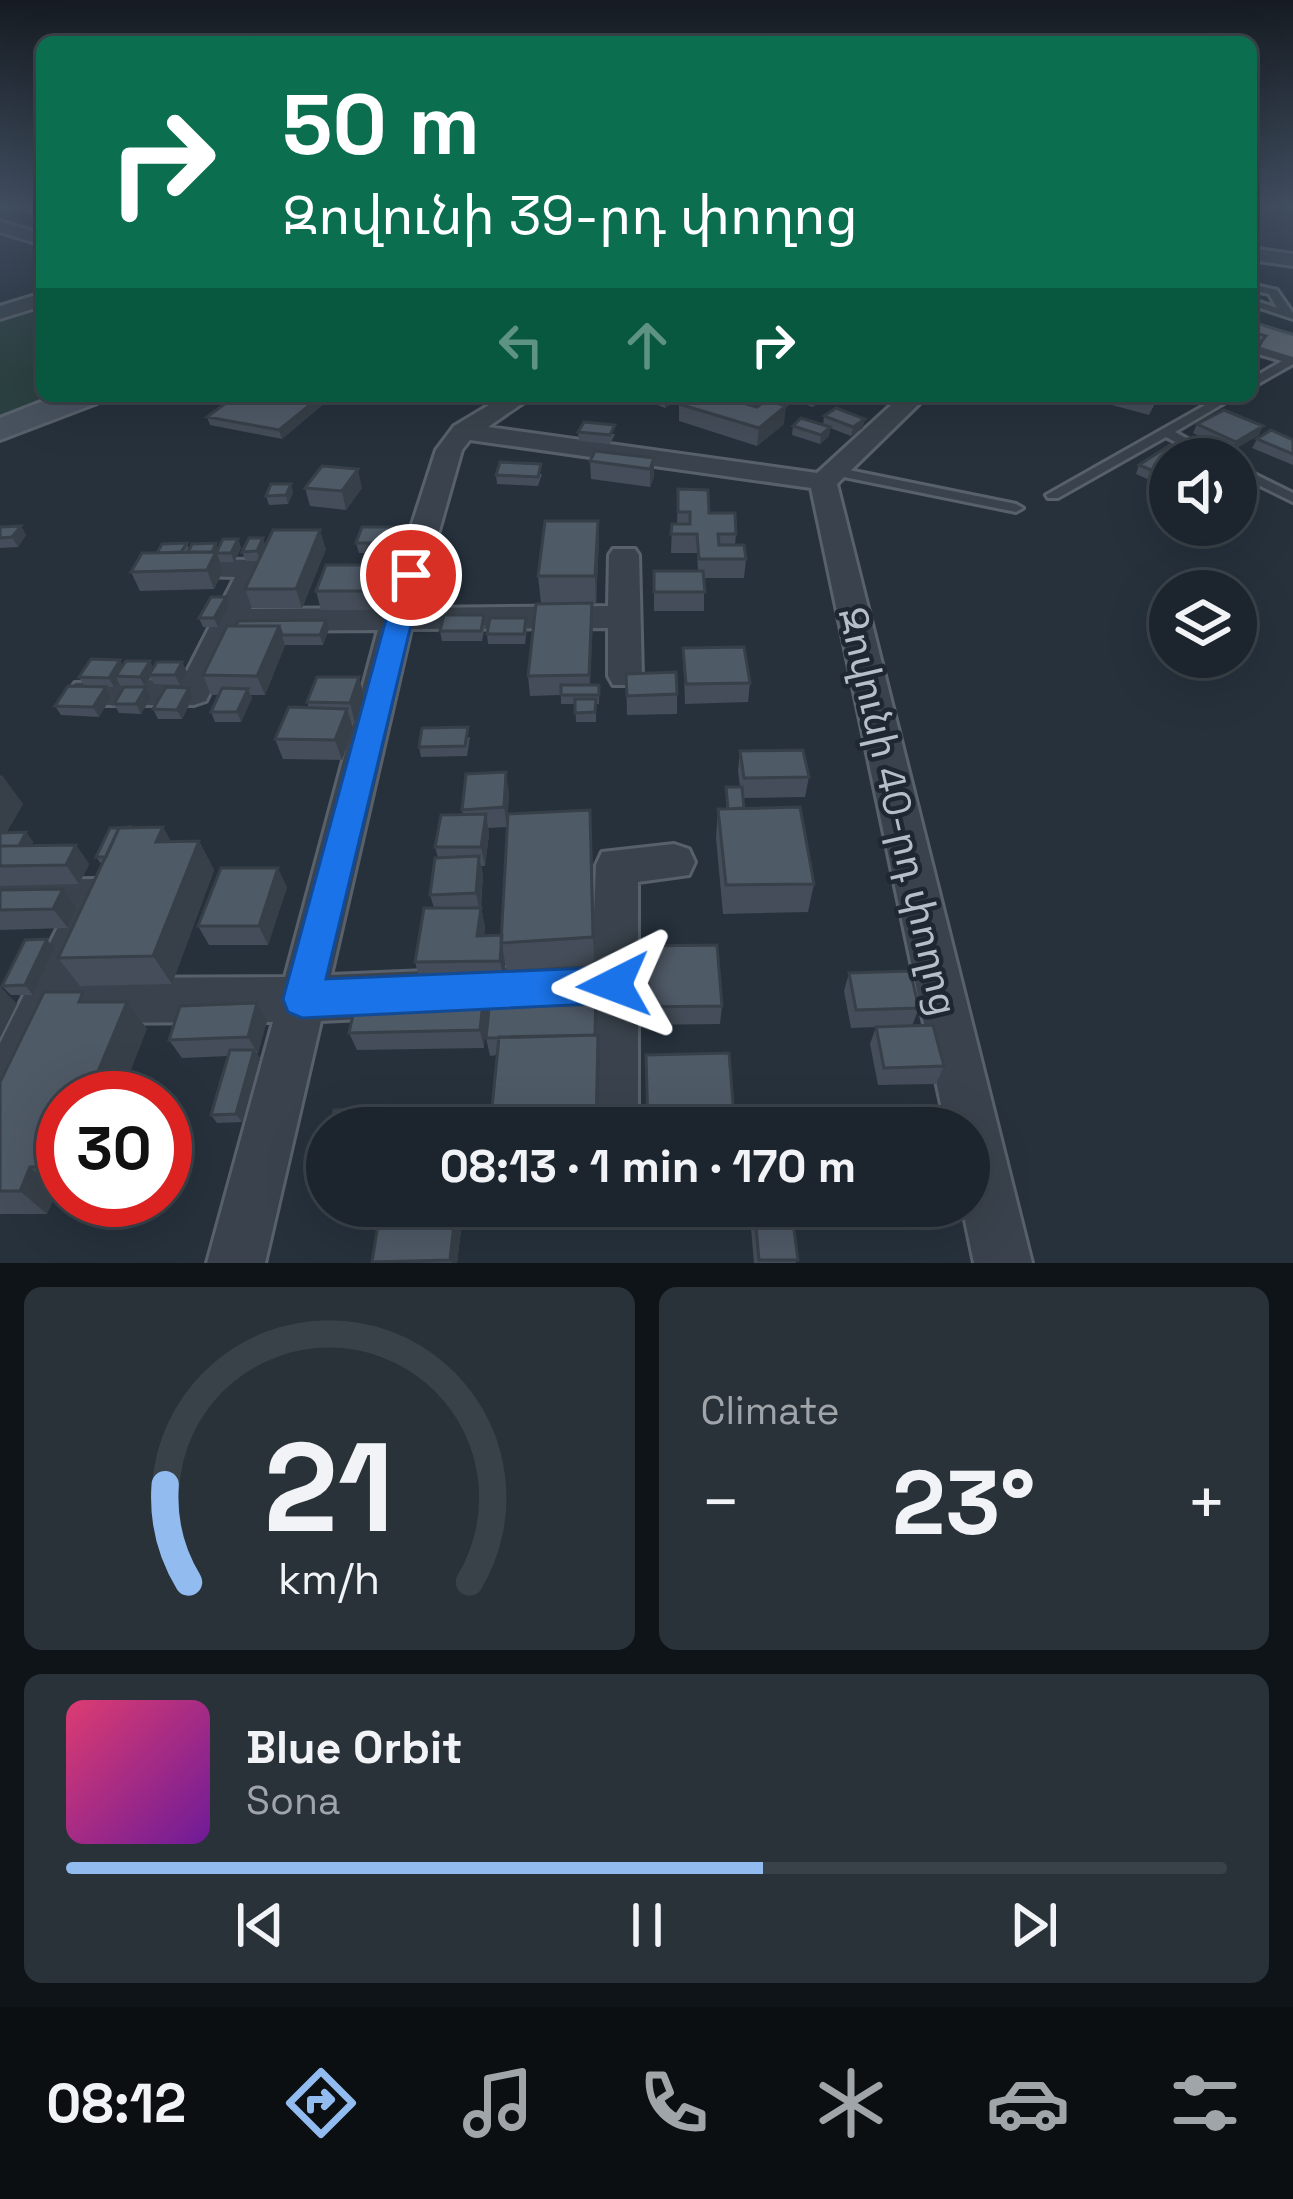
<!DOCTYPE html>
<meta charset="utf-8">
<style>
body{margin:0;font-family:"Space Grotesk","Noto Sans Armenian",sans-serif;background:#293139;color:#f1f3f6;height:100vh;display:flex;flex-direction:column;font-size:45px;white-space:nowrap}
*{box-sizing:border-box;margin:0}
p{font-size:39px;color:#a0a5aa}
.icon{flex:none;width:66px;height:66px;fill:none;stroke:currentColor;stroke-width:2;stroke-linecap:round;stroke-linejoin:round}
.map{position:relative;height:1263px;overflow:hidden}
.details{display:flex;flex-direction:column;gap:24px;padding:24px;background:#0f1419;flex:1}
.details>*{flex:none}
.banner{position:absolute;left:36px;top:36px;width:1221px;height:366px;border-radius:18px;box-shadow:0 12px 48px #0002,0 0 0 3px #3a4249;background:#0b6e4f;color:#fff;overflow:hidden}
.controls{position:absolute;left:1149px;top:438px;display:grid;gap:24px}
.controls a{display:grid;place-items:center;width:108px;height:108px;border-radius:50%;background:#1c252d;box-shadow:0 12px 48px #0002,0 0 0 3px #3a4249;font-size:60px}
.speed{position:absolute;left:36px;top:1071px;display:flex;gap:24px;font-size:60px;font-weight:700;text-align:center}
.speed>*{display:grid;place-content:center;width:156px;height:156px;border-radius:50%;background:#1c252d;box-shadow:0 12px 48px #0002,0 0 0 3px #3a4249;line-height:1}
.speed .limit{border:18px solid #d22;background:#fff;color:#111}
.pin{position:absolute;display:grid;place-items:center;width:102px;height:102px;color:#fff;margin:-51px;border:6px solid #fff;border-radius:50%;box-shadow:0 3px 12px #0007}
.me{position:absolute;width:132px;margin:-66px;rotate:267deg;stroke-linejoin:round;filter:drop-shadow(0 0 9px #0008)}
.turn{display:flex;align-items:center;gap:42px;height:252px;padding:0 48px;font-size:54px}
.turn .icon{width:156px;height:156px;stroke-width:2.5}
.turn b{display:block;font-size:84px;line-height:102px}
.lanes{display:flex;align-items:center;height:114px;padding:0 48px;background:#0003;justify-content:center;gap:60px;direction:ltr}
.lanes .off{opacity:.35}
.big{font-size:90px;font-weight:700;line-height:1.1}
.details .widget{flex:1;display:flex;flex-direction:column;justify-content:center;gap:18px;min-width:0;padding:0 42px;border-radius:18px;background:#293139}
.details .dial{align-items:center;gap:0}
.dial svg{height:312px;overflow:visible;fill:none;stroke:#3a4249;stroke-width:7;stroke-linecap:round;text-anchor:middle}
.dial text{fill:#f1f3f6;stroke:none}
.song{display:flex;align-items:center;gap:36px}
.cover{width:144px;height:144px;border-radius:18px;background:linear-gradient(135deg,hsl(340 70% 55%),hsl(280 70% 35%))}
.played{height:12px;border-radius:6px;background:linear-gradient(90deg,#92bbf0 60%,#3a4249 60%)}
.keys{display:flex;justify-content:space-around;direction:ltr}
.heat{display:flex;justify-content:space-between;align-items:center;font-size:66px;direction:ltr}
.details .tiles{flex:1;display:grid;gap:24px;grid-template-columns:1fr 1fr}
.widget:last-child{grid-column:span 2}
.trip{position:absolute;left:306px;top:1107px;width:684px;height:120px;border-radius:60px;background:#1c252d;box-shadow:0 12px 48px #0002,0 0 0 3px #3a4249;font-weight:700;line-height:120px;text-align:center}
.tab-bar{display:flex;height:192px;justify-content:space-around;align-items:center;background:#0b0f12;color:#a0a5aa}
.tab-bar .icon{width:84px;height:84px}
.tab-bar .on{color:#92bbf0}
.tab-bar b{font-size:54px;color:#f1f3f6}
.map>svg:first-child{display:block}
.green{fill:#2b4040}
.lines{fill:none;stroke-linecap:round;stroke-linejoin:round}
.lane-casing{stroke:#58616b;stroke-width:6}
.street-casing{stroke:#58616b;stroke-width:6}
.secondary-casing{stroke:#58616b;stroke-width:6}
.primary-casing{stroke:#434c56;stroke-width:6}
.lane{fill:#3a434d;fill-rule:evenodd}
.street{fill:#3a434d;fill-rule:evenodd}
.secondary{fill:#48525f;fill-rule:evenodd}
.primary{fill:#58626d;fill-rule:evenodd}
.wall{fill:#444d59}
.shaded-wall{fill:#373f48}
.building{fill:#4f5a67;stroke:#373f48;stroke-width:3}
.route{fill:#1a73e8;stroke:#114b97;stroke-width:3}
.labels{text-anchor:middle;stroke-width:9;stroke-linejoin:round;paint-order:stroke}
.near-street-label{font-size:39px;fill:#b6bec8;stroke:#1f2832}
</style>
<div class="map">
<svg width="1293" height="1263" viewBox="0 0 1293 1263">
<rect width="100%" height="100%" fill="#26313c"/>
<path class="green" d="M42,307V396H73L0,426V321Z"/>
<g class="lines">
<g class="lane-casing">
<path id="lane" d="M1251,284L1277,290L1293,313V319L1251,305V299L1277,308L1269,294L1251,290Z
M1251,345L1293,356V364L1251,388V379L1282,361L1251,352Z
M1221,396H1236L1175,432L1224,459H1207L1166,437L1058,498H1048L1046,495Z
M1236,465L1293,493V502L1236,474Z
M834,467L1016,504L1023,508L1016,512L829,474L827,471Z"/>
</g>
<g class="street-casing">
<path id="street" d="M0,221L42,234V245L0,232Z
M1251,248L1293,254V266L1251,260Z
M42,293V306L0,319V306Z
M504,396H533L488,427L817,473L901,396H927L837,484L1032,1263H974L962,1206H969V1128H946L811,488L470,440L462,450L417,608L608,606L609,555L613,549H635L639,555L642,676L637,685H613L608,676V628L411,629L331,975L592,964L596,865L602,852L674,844L689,849L695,862L689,875L638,882V1128H586L591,1008L321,1021L265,1263H207L273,1022L59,1023L18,1114L0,1121V1043L63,917L0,918V880L95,879L110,885L117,898L80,978L285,977L378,630L240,631L206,701L194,705H87L75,701L69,692L75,683L183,679L235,577L168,575L164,568L179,559L266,560L270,567L251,609L385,608L436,450L454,426Z"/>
</g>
<g class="secondary-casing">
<path id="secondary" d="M56,396H101L97,403L0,440V418Z"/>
</g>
<g class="primary-casing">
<path id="primary" d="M1251,323L1293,336V357L1251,344Z"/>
</g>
<use href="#lane" class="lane"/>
<use href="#street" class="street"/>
<use href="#secondary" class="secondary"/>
<use href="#primary" class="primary"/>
</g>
<path class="wall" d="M42,205V219L41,217L25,213L22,206Z
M333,396L282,439L210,425L207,417Z
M636,396H684L665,408Z
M801,396H827L813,407L800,403Z
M1116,396H1159L1149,415L1112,405Z
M679,404L784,424L757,446L679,421Z
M824,416L863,428L851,436L830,428L829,436L820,444L792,435L793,426L823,425Z
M1197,424L1259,435L1231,451L1193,433Z
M578,432L615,434L610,444L579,441Z
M1257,439L1293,440V465L1252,448Z
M654,458V477L650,487L591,479L590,461Z
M1170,459V489L1136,474L1139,465Z
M542,474L538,486L497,484L496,475Z
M291,484L293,493L288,504L269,505L266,496Z
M305,488H362L346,510L310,506Z
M678,489L736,534L735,545L746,559L744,578H704V611H654V571H698L697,553H671L672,524H677Z
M598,521L599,540L596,604H592L590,685H599V704H596V722H576L575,704H561V695L530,696L528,676L541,603L538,576Z
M21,526L26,535L18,547L0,548V527Z
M396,527L398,537L394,553H390L391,556L384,572L377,571L380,584L372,610H321L316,591L363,565L362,561L366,553H359L356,543Z
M238,539L241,548L234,562H220L223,571L214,589L140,591L131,572L157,553L187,543L189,550L216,543L218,549Z
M265,546L326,549L302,608H252L245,589L258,561H246L242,552Z
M229,606L218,627H203L199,618Z
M526,618L527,628L525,644H488L487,634Z
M485,625L482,641H442L440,631Z
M227,626L329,629L323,645H285L265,695H251L252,698L241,722H215L211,712L219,695H211L203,675Z
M683,648L750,683L748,702L685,704Z
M150,661L153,668L182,662L187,672L180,685L154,684L150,678L145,687L121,686L118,681L114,687H106L111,697L99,717L61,715L55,706L84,686L79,677L123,665Z
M626,674L677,694V714L627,715Z
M359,677L364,697L355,723H351L353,728L342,760L283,759L275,739L309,708L307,702Z
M146,687L151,697L141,714L119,713L114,704Z
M189,688L193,697L182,719H158L153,709Z
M470,737L467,756L421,757L419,747Z
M740,751L809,777L805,797L743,798L744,808L814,884L808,912L723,914L716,838L718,809H726V787H740L738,771Z
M0,775L23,804L6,833L26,832L33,842L31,846L76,845L89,864L79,884L0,886Z
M509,792L507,827L488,828L489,834L485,866H481L483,875L481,908L485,927L484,936L502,935L590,810L595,965L507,970L505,963L504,980L420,981L415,962L434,908L430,895L438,858L435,847L463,814L462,810Z
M163,827L171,842L199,841L214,870L172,984L80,986L58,958L102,865L96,857Z
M287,887L268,945H209L198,926Z
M63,889L77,908L68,928L0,930V890Z
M638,946L722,1006L720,1024L639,1025Z
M54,949L33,995H11L2,986Z
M849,973L919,1008L912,1026L944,1066L936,1084L878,1085L870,1044L876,1027L851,1028L844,991Z
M596,988V1035H598L600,1061L599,1128H490L497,1055L490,1056L486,1038Z
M484,993V1048L357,1050L349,1033Z
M91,1002H127L147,1029L63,1098V1191H57L47,1214H0V1082Z
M257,1003L267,1021L257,1054L260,1058L242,1122L217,1123L211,1115L229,1056L182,1058L169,1040Z
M464,1206L457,1263L372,1262Z
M749,1206H791L796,1263H754Z"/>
<path class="shaded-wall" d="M1266,336L1258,352L1251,361L1253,350Z
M321,396H333L282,439L279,430Z
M665,396H684L665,408Z
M818,396H827L813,407L814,399Z
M786,406L784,424L757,446L759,428Z
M865,419L863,428L851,436L853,427Z
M1263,426L1259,435L1231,451L1236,442Z
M830,427L829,436L820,444L821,435Z
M654,458V477L650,487V469Z
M358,469L362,488L346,510L342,491Z
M291,484L293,493L288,504L286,495Z
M598,521L599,540L596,604L595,576Z
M21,526L26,535L18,547L12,537Z
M396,527L398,537L394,553L392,543Z
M320,530L326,549L302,608L296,589Z
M263,538L266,547L260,561L257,551Z
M238,539L241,548L234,562L231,553Z
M216,543L219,553H217L223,571L214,589L207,570Z
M389,547L391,556L384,572L382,562Z
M376,565L380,584L372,610L367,591Z
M226,597L229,606L218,627L214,618Z
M592,603L593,622L590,695L589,675Z
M326,620L329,629L323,645L320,635Z
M279,626L285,646L265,695L257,676Z
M120,660L125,669L116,676L118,681L114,687L109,678Z
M150,661L155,671L149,675L150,678L145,687L140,677Z
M182,662L187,672L180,685L175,675Z
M359,677L364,697L355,723L350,703Z
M106,687L111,697L99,717L93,707Z
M146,687L151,697L141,714L136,704Z
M189,688L193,697L182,719L177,710Z
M248,689L252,698L241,722L237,712Z
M347,709L353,728L342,760L335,740Z
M506,772L509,792L507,827L504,807Z
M2,775L23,804L0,843V778Z
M590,810L592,839L595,965L593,937Z
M486,814L489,834L485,866L481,847Z
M163,827L179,856L156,842Z
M26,832L33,842L23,861L15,852Z
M199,841L214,870L172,984L153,956Z
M76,845L89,864L79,884L66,865Z
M479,856L483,875L480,912L476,893Z
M278,868L287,887L268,945L259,926Z
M63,889L77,908L68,928L53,909Z
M481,908L485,927L482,955L477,936Z
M47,939L54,949L33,995L25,985Z
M502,945L505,963L504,980L500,961Z
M0,986L17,1004L0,1038Z
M484,993L488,1011L484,1048L480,1030Z
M127,1002L147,1029L120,1098H87Z
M257,1003L267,1021L258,1054L248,1037Z
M598,1035L600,1061L599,1128H596Z
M254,1050L260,1058L242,1122L236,1114Z
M410,1109L417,1125L416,1128H407Z
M30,1167L57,1191L47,1214L20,1191Z
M456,1206H464L457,1263H452L450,1260Z"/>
<path class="building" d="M28,205H42V209L36,211L22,206Z
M1251,332L1266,336L1253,350L1251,349Z
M235,396H321L279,430L207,417Z
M688,396H719L757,407L766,400L786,406L759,428L679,404Z
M836,408L865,419L853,427L824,416Z
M1224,410L1263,426L1236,442L1197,424Z
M801,418L830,427L821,435L793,426Z
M584,422L615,425L610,435L578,432Z
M1271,430L1293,440V454L1257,439Z
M1170,445L1202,459H1170V478L1139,465Z
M595,451L654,458L650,469L590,461Z
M500,462L541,464L538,477L496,475Z
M322,466L358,469L342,491L305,488Z
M271,484H291L286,495L266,496Z
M678,489L708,490L709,513H735L736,534H718L719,545H744L746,559H699L697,534H671L672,524H690V512H678Z
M545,521H598L595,576H538Z
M21,526L12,537L0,538V527Z
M362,527H396L392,543H356Z
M273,530H320L296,589H245Z
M249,538H263L257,551L242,552Z
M223,539H238L231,553H216Z
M187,543L181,552L157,553L162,544Z
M216,543L212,552H188L192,544Z
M369,546L389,547L382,562L362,561Z
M216,552L207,570L131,572L142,553Z
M326,565H376L367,591H316Z
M654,571H703L705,592H654Z
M211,597H226L214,618H199Z
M592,603L589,675L528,676L536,604Z
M444,615H484L481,631H440Z
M490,618H526L524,634H487Z
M326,620L320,635H282L279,626H236L238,621Z
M227,626H279L257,676L203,675Z
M744,647L750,683L686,684L683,648Z
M91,659L120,660L109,678L79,677Z
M126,661H150L140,677L116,676Z
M157,662H182L175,675H149Z
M676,672L677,694L627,696L626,674Z
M317,677H359L350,703L307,702Z
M561,685H599V695H561Z
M68,686L106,687L93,707L55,706Z
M124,687H146L136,704H114Z
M166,687L189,688L177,710L153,709Z
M222,688L248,689L237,712H211Z
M575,699H596L595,712L575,713Z
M289,707L347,709L335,740L275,739Z
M468,727L465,746L419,747L422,728Z
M803,750L809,777L744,778L740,751Z
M506,772L504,807L462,810L466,774Z
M726,787H742L744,808L728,809Z
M800,807L814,884L726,885L718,809Z
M590,810L593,937L501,943L508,814Z
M486,814L481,847H435L441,815Z
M132,827L119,828L106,857H96L110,828Z
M163,827L156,842L199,841L153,956L58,958L119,828Z
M26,832L19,846H0V833Z
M76,845L66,865L0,866V846Z
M479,856L476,893L430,895L435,858Z
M221,868H278L259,926H198Z
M63,889L53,909L0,910V890Z
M424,908H481L477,936L502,935L500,961L415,962Z
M47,939L25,985L2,986L25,940Z
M717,945L722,1006L639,1007L638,946Z
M910,971L919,1008L856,1010L849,973Z
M596,988L595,1035L486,1038L491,990Z
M44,992H83L79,1002H127L87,1098H63V1154L57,1167H30L20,1191H0V1082Z
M484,993L480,1030L349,1033L357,996Z
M257,1003L248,1037L169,1040L180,1006Z
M933,1025L944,1066L884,1068L876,1027Z
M598,1035L596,1128H490L499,1037Z
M230,1050H254L236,1114L211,1115Z
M729,1053L735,1128H648L646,1055Z
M410,1109L407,1128H330L334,1110Z
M781,1120L782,1128H747L746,1121Z
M381,1206H456L450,1260L372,1262Z
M754,1206H791L798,1260H759Z"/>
<linearGradient id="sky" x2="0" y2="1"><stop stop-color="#151b21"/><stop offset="0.54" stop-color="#414e61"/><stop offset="1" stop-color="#414e61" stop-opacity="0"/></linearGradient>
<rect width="1293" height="381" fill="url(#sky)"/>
<path class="route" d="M411,567L423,575L326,979L614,967L627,972L633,985L627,998L614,1003L302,1018L288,1012L283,999L398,575Z"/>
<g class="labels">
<g class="near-street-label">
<text transform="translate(899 811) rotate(77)" y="14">Զովունի 40-րդ փողոց</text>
</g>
</g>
</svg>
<div class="controls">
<a><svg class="icon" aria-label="sound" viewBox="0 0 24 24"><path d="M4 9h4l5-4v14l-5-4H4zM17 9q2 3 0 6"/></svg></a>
<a><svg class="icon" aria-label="layers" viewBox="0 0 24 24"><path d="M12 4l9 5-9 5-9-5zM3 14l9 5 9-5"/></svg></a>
</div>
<div class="speed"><div class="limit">30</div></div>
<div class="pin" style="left:411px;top:575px;background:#d93025"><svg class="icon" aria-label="arrive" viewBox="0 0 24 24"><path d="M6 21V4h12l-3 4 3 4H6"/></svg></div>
<svg class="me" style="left:614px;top:985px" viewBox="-20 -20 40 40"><path d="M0-17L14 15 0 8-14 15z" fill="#1a73e8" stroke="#fff" stroke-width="4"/></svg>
<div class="trip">08:13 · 1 min · 170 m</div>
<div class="banner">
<div class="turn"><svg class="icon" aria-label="right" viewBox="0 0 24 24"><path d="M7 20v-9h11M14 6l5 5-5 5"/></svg><div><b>50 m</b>Զովունի 39-րդ փողոց</div></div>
<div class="lanes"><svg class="icon off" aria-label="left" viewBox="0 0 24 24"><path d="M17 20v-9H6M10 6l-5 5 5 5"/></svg><svg class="icon off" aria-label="ahead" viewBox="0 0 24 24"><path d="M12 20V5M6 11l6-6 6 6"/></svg><svg class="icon" aria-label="right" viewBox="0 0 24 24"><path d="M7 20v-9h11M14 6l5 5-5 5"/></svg></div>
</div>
</div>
<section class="details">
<div class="tiles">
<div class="widget dial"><svg viewBox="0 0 100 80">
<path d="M14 69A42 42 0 1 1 86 69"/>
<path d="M14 69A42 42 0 0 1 8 44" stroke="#92bbf0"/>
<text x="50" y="56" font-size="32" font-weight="700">21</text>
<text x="50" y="72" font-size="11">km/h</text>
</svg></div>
<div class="widget"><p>Climate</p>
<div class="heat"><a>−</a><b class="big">23°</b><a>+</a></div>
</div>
<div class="widget">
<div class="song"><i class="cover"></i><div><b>Blue Orbit</b><p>Sona</p></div></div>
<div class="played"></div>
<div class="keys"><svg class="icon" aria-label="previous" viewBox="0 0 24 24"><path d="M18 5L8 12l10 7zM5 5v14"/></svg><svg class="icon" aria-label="pause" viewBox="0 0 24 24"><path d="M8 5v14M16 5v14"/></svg><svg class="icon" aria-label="next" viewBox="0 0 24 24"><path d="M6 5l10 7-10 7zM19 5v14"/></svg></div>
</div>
</div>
</section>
<nav class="tab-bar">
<b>08:12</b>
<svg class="icon on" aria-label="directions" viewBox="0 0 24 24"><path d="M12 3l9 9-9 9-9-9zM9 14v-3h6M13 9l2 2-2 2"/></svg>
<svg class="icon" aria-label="music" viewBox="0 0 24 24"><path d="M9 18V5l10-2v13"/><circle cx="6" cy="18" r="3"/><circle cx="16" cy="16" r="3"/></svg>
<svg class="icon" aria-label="phone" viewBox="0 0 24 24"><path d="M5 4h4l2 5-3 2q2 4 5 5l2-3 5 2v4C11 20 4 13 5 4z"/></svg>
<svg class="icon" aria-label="climate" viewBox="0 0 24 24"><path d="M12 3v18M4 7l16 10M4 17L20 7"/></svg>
<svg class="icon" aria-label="car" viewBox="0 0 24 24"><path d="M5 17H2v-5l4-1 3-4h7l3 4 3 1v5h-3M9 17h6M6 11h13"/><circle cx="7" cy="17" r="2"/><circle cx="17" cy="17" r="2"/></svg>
<svg class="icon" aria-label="filters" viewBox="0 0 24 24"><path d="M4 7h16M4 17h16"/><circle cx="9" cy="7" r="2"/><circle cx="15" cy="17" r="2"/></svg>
</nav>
